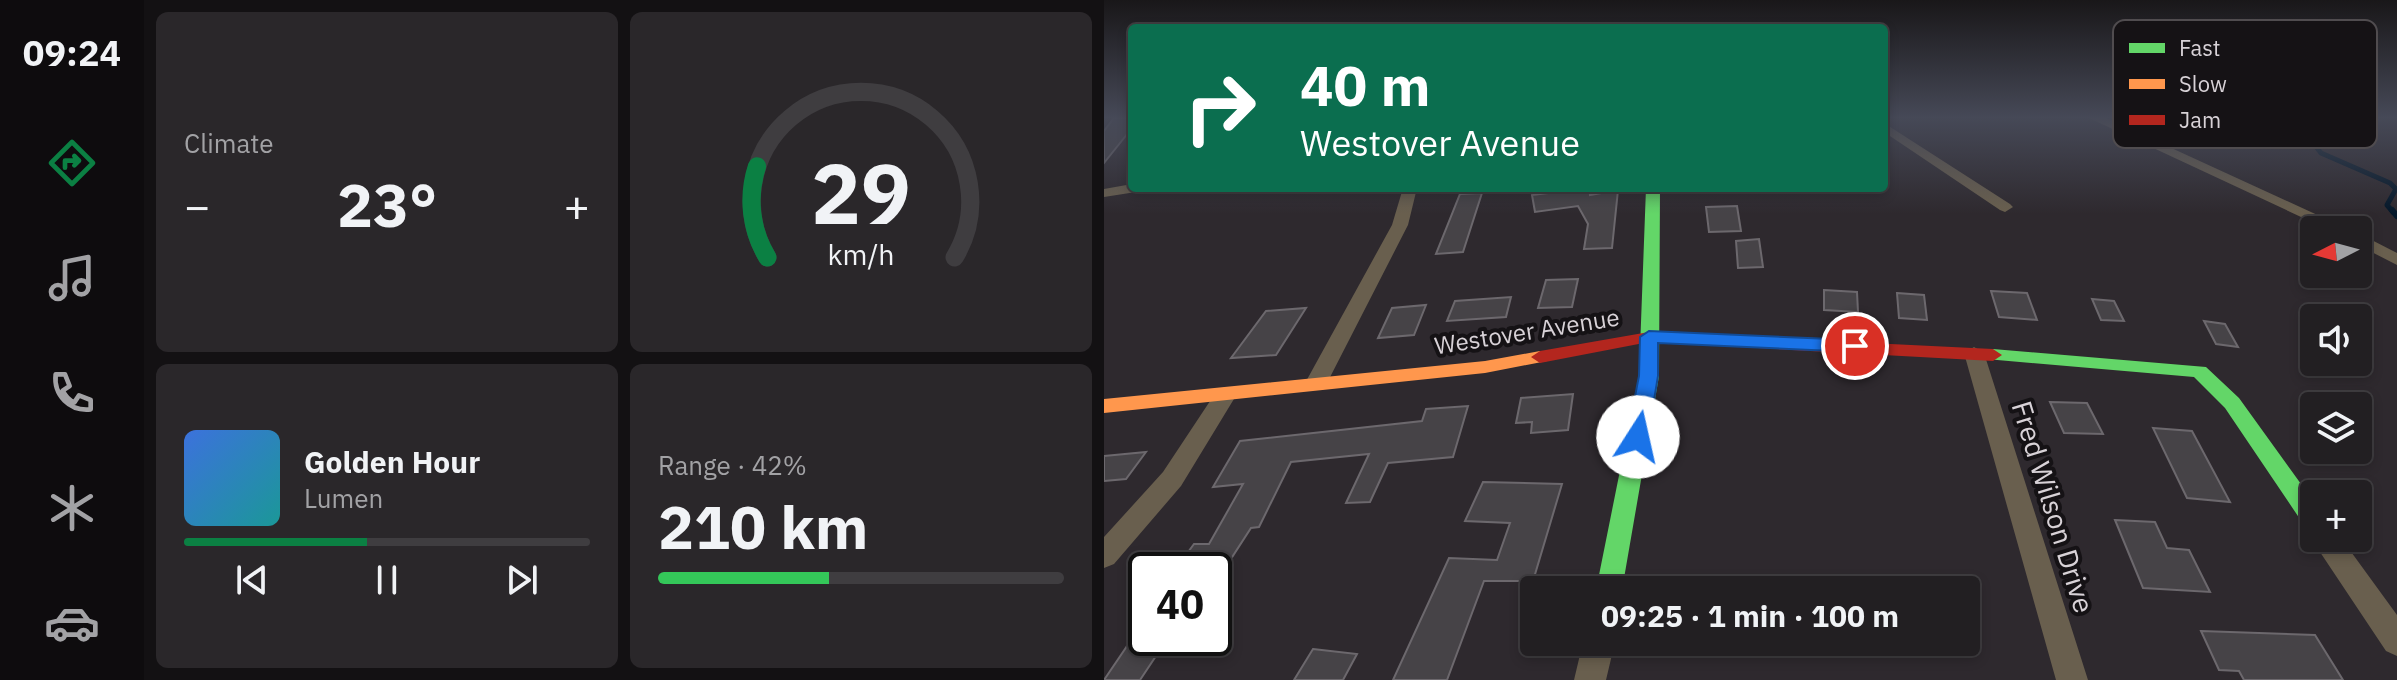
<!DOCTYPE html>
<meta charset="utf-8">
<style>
body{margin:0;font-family:"IBM Plex Sans",sans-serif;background:#2a272a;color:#f1f3f6;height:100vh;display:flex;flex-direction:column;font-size:30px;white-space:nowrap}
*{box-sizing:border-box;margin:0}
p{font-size:26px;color:#a2a2a5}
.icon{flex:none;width:44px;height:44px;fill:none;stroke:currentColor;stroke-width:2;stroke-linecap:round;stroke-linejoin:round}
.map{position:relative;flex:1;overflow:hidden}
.panel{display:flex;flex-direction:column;gap:12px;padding:12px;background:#131113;width:960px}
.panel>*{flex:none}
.hud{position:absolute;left:24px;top:24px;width:760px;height:168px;border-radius:8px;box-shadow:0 4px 12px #0003,0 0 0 2px #3f3d40;background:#0b6e4f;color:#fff;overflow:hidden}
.needle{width:52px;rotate:264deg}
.buttons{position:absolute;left:1196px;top:216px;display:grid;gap:16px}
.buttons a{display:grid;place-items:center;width:72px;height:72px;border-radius:8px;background:#221f22;box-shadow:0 4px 12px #0003,0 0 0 2px #3f3d40;font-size:40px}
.speed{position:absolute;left:24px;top:552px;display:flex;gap:16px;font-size:40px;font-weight:700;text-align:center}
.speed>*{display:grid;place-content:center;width:104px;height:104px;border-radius:50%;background:#221f22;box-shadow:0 4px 12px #0003,0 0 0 2px #3f3d40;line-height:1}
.speed .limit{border:4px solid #111;border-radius:12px;background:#fff;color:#111}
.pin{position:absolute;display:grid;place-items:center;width:68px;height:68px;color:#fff;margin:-34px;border:4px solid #fff;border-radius:50%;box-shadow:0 2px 8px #0007}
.me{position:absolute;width:88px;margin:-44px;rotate:10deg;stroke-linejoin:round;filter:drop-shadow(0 0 6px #0008)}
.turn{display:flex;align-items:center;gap:28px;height:168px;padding:0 40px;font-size:36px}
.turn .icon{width:104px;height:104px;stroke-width:2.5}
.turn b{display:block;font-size:56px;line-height:68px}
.big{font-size:60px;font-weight:700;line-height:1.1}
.panel .card{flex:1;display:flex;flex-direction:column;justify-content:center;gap:12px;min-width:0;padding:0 28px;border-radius:12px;background:#2a272a}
.panel .dial{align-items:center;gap:0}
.dial svg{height:208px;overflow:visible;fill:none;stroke:#3f3d40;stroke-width:7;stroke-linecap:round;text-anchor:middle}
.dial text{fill:#f1f3f6;stroke:none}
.song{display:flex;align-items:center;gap:24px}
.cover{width:96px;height:96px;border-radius:12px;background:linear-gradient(135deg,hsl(220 70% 55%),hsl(180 70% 35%))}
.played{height:8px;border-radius:4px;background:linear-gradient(90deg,#0b8043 45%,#3f3d40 45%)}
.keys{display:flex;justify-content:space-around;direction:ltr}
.heat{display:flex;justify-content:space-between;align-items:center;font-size:44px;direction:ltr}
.charge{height:12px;border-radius:6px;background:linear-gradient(90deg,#34c759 42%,#3f3d40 0)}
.panel .tiles{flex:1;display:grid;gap:12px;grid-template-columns:repeat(2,1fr)}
.trip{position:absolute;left:416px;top:576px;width:460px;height:80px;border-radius:8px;background:#221f22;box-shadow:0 4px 12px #0003,0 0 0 2px #3f3d40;font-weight:700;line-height:80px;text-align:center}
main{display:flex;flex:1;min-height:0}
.menu{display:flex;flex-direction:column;width:144px;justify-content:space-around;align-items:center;background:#0e0c0e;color:#a2a2a5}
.menu .icon{width:56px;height:56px}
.menu .selected{color:#0b8043}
.menu b{font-size:36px;color:#f1f3f6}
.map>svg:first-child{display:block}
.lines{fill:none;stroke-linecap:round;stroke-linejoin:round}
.stream-far1{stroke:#04182a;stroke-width:5}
.stream{stroke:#04182a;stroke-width:6}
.building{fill:#464347;stroke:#6c686d;stroke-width:2}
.street{fill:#695f4e;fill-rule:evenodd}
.fast{fill:#63d668;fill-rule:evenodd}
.slow{fill:#ff974d;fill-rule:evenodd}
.jam{fill:#b3261e;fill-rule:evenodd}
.route{fill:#1a73e8;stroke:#114b97;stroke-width:2}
.labels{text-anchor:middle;stroke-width:8;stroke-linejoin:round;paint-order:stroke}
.street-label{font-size:24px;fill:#d8d2d7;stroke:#151215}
.near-street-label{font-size:28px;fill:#d8d2d7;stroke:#151215}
.key{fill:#151215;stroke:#504c4f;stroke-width:2}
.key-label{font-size:22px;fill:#d8d2d7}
</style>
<main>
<nav class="menu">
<b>09:24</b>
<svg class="icon selected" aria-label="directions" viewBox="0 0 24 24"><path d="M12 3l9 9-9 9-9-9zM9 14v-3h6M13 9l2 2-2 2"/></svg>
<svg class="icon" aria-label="music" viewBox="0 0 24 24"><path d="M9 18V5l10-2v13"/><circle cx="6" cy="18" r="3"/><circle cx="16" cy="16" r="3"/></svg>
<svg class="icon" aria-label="phone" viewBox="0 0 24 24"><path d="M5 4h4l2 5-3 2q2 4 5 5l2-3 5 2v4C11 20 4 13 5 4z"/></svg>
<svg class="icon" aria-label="climate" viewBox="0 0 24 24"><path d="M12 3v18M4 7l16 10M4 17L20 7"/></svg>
<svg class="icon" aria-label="car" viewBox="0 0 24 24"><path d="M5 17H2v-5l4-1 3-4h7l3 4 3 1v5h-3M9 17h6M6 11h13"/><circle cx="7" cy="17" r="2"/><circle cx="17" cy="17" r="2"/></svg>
</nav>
<section class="panel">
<div class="tiles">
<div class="card"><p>Climate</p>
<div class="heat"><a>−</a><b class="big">23°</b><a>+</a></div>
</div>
<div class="card dial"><svg viewBox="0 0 100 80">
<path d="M14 69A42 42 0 1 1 86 69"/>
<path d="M14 69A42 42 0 0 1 10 34" stroke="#0b8043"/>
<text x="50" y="56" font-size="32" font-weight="700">29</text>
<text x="50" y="72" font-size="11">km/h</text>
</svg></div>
<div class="card">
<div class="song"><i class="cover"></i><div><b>Golden Hour</b><p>Lumen</p></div></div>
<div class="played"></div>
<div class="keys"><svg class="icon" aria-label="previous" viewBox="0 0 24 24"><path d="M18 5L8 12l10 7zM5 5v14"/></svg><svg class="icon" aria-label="pause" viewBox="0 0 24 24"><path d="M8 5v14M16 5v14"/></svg><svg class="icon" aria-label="next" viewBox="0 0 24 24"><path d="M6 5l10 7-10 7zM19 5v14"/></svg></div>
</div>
<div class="card"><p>Range · 42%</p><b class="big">210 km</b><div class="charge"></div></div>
</div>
</section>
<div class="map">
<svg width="1293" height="680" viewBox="0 0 1293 680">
<rect width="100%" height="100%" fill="#2e292e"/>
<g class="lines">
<path class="stream-far1" d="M1170,118L1200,131L1217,153L1286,183L1292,189L1283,205L1289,212"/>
<path class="stream" d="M1288,210L1293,216"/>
</g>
<path class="building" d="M10,118H28V128L0,163V131Z
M485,188L486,195L514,190L508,248L480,249L484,224L474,206L431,212L428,195Z
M378,193L359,252L332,254L356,194Z
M633,206L637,231L605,232L602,207Z
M655,239L659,267L634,268L632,241Z
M474,279L468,307L434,308L442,280Z
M720,290L753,292L754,312L720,310Z
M887,291L923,293L933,320L895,317Z
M793,293L820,295L823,320L795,318Z
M407,297L402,317L343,321L351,301Z
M988,299L1010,301L1020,321L997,320Z
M322,305L310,335L274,338L288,308Z
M202,308L172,355L127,358L162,311Z
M1100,321L1121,324L1134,347L1112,344Z
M469,394L464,430L427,433L428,422L412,423L417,398Z
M946,402L983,403L999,434L960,433Z
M364,406L349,457L284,463L266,502L242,503L265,454L187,462L155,527L147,528L110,585V570H71L90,544H105L139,484L109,487L136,441L318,421L322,409Z
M1049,428L1088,431L1126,502L1083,498Z
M42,452L22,479L0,481V456Z
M379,482L458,484L429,581H380L343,680H289L345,558L393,560L406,523L361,521Z
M1011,520L1051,522L1063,548L1085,550L1106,592L1039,588Z
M42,618V638H64L36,680H0Z
M1097,631L1211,635L1239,680H1140L1135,671L1115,670Z
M209,649L253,654L239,680H190Z"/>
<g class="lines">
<path class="street" d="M985,118H1002L1246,230H1225Z
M780,123L906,204L909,207L901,212L896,210L780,132Z
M28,184V188H39L32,192L0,197V189Z
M299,188H313L304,225L222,385L219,390H203L200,385L288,225Z
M1254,233L1293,253V265L1254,245Z
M870,347L880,353L984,680H952L860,353Z
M122,387L130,389L133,394L77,486L10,564L0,568V537L59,472L114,389Z
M1210,535V538H1237L1293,615V656L1282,651L1212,546L1208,538Z
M479,642H511L502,680H470Z"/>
<path class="fast" d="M542,188H556L555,376L518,590H492L535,376Z
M889,349L1102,367L1135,398L1210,502V531L1202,528L1121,408L1090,377L882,359L880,355Z"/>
<path class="slow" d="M436,351L445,357L443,361L381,373L0,413V399L381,361Z"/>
<path class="jam" d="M545,332L889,349L898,355L889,361L545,342L436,363L427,357L436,351Z"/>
</g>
<linearGradient id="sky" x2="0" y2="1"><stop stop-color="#191719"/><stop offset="0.55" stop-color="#464957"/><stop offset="1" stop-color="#464957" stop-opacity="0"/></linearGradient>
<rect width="1293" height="214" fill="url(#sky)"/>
<path class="route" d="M545,331L751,340L760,346L751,352L554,343V376L544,437L534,445L523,437L535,376L536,337Z"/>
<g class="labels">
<g class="street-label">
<text transform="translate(423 332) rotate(-9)" y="8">Westover Avenue</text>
</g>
<g class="near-street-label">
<text transform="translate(949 507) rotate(73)" y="10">Fred Wilson Drive</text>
</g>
</g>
<rect x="1009" y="20" width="264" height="128" rx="12" class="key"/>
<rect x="1025" y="43" width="36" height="10" fill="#63d668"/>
<rect x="1025" y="79" width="36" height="10" fill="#ff974d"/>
<rect x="1025" y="115" width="36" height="10" fill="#b3261e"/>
<g class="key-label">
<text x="1075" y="56">Fast</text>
<text x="1075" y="92">Slow</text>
<text x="1075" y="128">Jam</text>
</g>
</svg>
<div class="buttons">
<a><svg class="needle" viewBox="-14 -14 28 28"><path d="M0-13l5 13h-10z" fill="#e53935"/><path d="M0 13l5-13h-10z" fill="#a2a2a5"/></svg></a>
<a><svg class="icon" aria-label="sound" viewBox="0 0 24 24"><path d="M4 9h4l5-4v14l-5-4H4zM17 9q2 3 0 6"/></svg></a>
<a><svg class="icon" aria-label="layers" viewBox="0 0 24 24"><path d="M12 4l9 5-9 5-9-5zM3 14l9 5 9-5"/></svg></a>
<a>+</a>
</div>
<div class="speed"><div class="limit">40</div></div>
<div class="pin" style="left:751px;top:346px;background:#d93025"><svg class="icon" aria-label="arrive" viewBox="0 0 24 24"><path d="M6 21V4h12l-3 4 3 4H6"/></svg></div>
<svg class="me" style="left:534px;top:437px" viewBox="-20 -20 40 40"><circle r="19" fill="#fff"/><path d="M0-13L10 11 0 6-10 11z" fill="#1a73e8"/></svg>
<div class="trip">09:25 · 1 min · 100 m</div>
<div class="hud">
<div class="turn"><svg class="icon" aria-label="right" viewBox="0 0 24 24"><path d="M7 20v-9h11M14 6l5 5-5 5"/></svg><div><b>40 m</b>Westover Avenue</div></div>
</div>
</div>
</main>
